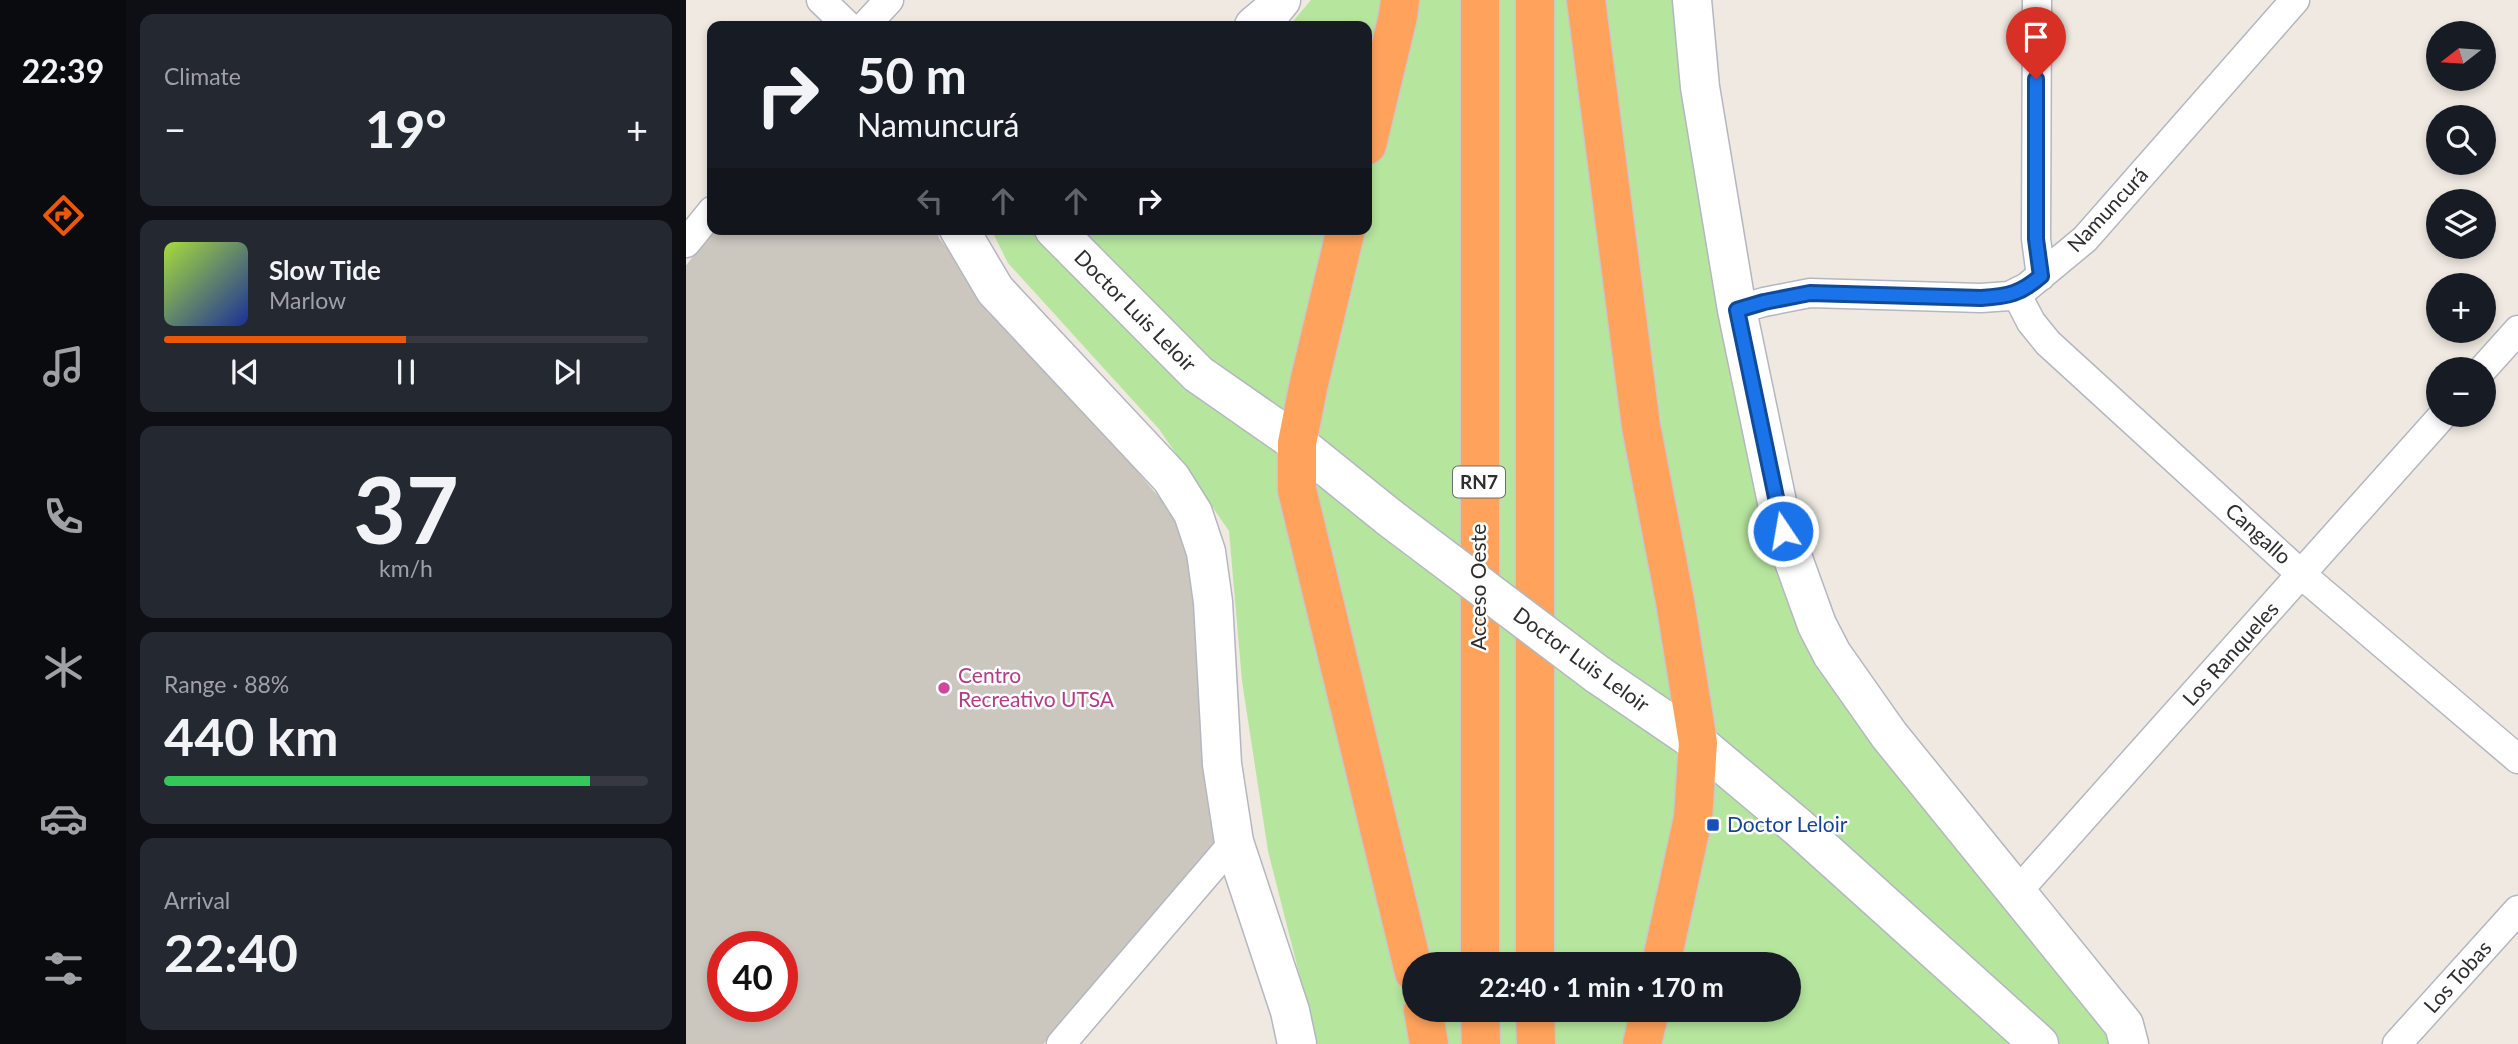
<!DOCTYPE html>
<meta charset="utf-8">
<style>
body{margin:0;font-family:Lato,sans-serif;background:#242831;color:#f1f3f6;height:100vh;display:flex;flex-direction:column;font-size:26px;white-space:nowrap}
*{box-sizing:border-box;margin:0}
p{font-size:23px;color:#9ea1a6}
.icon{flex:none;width:38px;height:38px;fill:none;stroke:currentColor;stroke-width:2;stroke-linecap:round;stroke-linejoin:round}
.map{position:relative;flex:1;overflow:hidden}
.side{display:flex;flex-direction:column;gap:14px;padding:14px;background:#0d0f14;width:560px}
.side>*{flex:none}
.top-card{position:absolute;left:21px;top:21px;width:665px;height:214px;border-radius:14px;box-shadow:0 4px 10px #0003;background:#171b24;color:#f1f3f6;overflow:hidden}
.needle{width:46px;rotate:253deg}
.controls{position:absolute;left:1740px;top:21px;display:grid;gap:14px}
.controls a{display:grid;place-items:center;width:70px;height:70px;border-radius:50%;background:#171b24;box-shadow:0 4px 10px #0003;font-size:35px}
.speed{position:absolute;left:21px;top:931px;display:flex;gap:14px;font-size:35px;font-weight:700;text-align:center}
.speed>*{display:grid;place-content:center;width:91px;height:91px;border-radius:50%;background:#171b24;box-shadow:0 4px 10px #0003;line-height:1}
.speed .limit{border:10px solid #d22;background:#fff;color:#111}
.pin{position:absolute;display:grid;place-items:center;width:60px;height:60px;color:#fff;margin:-72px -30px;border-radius:50% 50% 50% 0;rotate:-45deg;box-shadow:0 0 7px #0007}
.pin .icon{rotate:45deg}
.me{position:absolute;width:77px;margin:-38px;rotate:348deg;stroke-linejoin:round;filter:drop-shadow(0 0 5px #0008)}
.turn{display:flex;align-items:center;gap:24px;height:147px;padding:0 35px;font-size:32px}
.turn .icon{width:91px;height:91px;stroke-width:2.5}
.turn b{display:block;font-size:49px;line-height:60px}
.lanes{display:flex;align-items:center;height:66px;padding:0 35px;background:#0003;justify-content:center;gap:35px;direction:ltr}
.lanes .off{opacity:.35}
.big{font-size:52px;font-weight:700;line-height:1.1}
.side .tile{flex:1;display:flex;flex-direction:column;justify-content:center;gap:10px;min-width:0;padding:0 24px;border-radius:14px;background:#242831}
.side .dial{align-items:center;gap:0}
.dial b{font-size:91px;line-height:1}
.song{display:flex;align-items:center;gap:21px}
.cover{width:84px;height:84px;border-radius:10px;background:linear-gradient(135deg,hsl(80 70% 55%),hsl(230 70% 35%))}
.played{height:7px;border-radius:4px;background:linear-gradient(90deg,#ea580c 50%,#363941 50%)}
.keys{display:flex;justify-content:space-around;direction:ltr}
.heat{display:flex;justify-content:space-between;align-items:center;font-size:38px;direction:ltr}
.charge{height:10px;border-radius:5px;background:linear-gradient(90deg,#34c759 88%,#363941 0)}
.trip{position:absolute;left:716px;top:952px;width:399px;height:70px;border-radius:35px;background:#171b24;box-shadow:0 4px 10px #0003;font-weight:700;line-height:70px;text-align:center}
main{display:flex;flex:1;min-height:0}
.menu{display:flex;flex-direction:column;width:126px;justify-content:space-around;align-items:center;background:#090b0e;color:#9ea1a6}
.menu .icon{width:49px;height:49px}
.menu .current{color:#ea580c}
.menu b{font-size:32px;color:#f1f3f6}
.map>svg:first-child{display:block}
.green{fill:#b6e59e;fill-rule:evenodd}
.building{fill:#cbc7bf;stroke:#cbc5ba;stroke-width:2;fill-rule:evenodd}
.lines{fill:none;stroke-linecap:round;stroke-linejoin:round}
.street-casing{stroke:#b4b7c1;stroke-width:31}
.secondary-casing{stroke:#b4b7c1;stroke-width:41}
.highway-casing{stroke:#c9c9c9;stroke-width:41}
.street{stroke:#fff;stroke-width:28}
.secondary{stroke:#fff;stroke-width:38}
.highway{stroke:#ffa35c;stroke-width:38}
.secondary-bridge-casing{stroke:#b4b7c1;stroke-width:41;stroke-linecap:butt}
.secondary-bridge{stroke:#fff;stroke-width:38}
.route-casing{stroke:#114b97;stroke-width:18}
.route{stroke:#1a73e8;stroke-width:12}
.hotel-dot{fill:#d1479c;stroke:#fff;stroke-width:2.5}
.transit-dot{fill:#1a4fb4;stroke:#fff;stroke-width:2.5}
.labels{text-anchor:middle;stroke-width:5;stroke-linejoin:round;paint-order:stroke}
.shield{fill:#fff;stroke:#6d6d6d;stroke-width:2}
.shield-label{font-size:19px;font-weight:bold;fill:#2e2e2e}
.street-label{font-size:21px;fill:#2e2e2e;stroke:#fff}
.hotel-label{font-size:21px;fill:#b23c85;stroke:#fff;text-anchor:start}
.transit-label{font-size:21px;fill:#164399;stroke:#fff;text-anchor:start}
</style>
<main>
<nav class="menu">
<b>22:39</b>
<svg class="icon current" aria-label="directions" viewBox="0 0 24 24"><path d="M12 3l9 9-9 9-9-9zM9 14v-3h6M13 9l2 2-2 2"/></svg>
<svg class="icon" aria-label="music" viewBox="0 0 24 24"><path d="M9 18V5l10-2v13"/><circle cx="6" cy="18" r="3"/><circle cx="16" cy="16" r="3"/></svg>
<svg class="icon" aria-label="phone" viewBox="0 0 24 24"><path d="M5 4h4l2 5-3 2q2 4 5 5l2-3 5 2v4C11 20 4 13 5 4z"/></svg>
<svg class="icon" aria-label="climate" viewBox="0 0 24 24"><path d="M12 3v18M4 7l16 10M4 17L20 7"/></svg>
<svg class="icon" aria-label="car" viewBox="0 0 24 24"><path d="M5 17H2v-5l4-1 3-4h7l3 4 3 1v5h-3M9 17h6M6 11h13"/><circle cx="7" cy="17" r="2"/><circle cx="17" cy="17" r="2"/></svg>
<svg class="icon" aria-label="filters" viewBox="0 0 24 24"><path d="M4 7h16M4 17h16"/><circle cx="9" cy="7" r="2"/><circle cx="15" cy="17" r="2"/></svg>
</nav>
<section class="side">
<div class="tile"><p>Climate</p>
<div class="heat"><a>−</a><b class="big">19°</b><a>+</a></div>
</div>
<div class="tile">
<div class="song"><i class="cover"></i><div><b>Slow Tide</b><p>Marlow</p></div></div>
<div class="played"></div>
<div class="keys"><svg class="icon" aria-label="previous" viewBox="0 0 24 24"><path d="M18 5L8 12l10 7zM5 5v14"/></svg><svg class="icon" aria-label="pause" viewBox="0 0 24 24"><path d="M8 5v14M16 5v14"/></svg><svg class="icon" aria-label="next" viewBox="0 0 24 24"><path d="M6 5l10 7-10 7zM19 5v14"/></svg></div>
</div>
<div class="tile dial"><b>37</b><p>km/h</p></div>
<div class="tile"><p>Range · 88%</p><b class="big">440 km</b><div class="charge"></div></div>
<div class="tile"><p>Arrival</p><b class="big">22:40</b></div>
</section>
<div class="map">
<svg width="1832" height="1044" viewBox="0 0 1832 1044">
<rect width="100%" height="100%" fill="#efe9e1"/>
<path class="green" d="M625,0H997L1131,662L1420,1018L1424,1044H631L582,851L556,681L543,531L473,429L322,263L305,229H681V26H603ZM728,964H1102V1010H728Z"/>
<path class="building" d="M30,229H250L252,239L503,534L529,843L356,1044H0V267ZM37,947H96V1006H37Z"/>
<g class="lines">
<g class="street-casing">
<path id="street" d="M135,0L162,26
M1351,0L1350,239L1355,276
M179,26L203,0
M0,243L26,211
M1330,293L1345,322L1362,343L1616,575L1832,759
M1051,310L1078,302L1124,293L1295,298L1323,296L1341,287L1399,239L1609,0
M1797,369L1832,330
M1331,892L1757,415
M375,1044L548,842
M1711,1044L1832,910"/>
</g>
<g class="secondary-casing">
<path id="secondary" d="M1006,0L1014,87L1051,310L1097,531L1131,625L1146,654L1203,735L1438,1025L1443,1044
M568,26L586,11L595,0
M273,229L309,290L485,478L507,513L520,552L527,602L536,764L548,842L604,1011L611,1044
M368,229L512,374L611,443L704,518
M911,674L1012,743L1112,827L1353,1044"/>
</g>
<g class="highway-casing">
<path id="highway" d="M794,0V964
M849,0V964
M900,0L955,426L989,601L1012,743L1007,818L975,964
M681,145L712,16L714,0
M660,229L623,383L611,443V490L728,972
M737,1010L743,1044
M794,1010L795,1044
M849,1010L850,1044
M956,1044L964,1010"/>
</g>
<use href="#street" class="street"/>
<use href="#secondary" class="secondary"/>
<use href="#highway" class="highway"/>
<g class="secondary-bridge-casing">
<path id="secondary-bridge" d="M704,518L911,674"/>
</g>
<use href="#secondary-bridge" class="secondary-bridge"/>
</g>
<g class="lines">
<g class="route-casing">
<path id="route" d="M1097,531L1051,310L1078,302L1124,293L1295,298C1323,296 1334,294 1355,276L1350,239V79"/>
</g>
<use href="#route" class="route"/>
</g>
<circle class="hotel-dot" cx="258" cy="688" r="7"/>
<rect class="transit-dot" x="1020" y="818" width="14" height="14" rx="3.5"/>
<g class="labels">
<rect class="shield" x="767" y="466.5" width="52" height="31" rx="5"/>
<g class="shield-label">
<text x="793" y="489">RN7</text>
</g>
<g class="street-label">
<text transform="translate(1422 210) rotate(-47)" y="7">Namuncurá</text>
<text transform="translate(449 311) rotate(45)" y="7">Doctor Luis Leloir</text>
<text transform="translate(1572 534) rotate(42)" y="7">Cangallo</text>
<text transform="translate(793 587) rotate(-90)" y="7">Acceso Oeste</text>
<text transform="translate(1545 654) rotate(-48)" y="7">Los Ranqueles</text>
<text transform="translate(895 660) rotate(36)" y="7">Doctor Luis Leloir</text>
<text transform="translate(1772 977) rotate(-48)" y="7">Los Tobas</text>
</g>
<g class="hotel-label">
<text x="272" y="683">Centro<tspan x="272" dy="24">Recreativo UTSA</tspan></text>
</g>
<g class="transit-label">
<text x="1041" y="832">Doctor Leloir</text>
</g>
</g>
</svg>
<div class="controls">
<a><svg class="needle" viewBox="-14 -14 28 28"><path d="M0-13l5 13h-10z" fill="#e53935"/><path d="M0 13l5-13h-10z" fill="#9ea1a6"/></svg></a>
<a><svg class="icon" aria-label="search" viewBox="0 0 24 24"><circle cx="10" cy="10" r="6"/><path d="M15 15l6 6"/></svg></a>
<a><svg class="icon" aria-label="layers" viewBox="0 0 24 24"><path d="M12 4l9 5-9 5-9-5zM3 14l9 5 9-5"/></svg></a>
<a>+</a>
<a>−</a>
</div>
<div class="speed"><div class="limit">40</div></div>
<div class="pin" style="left:1350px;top:79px;background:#d93025"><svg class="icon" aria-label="arrive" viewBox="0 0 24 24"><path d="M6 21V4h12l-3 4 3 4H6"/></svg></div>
<svg class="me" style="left:1097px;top:531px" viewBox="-20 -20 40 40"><circle r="17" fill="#1a73e8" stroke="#fff" stroke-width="3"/><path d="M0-11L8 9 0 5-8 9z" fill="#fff"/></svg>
<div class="trip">22:40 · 1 min · 170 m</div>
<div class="top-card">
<div class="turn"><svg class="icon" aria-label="right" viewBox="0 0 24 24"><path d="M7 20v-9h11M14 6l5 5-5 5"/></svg><div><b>50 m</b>Namuncurá</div></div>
<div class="lanes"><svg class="icon off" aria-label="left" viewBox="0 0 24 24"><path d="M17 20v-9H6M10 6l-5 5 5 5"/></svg><svg class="icon off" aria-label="ahead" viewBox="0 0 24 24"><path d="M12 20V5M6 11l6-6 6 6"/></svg><svg class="icon off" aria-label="ahead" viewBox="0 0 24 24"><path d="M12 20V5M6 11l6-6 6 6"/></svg><svg class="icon" aria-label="right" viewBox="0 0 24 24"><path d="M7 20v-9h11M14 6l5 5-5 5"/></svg></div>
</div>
</div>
</main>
